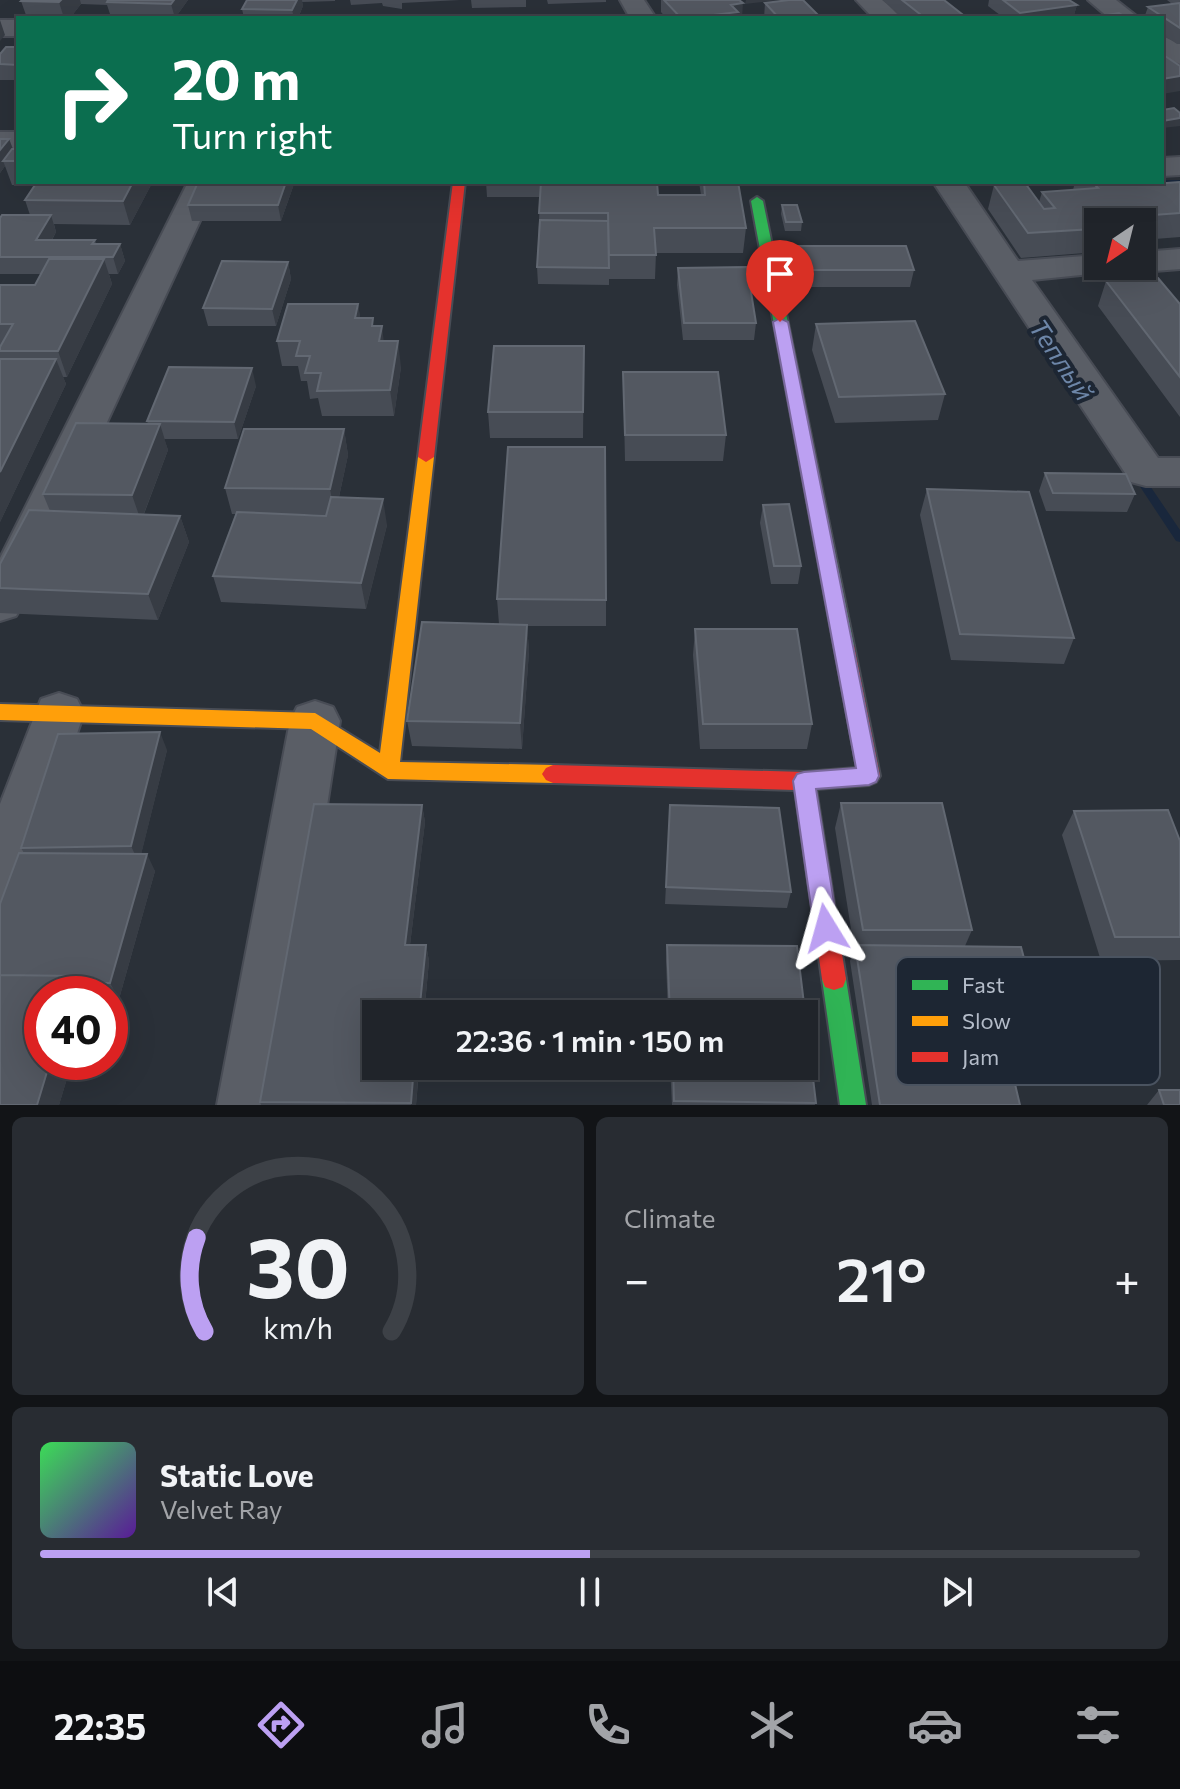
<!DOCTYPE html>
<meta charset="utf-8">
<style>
body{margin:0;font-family:Commissioner,sans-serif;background:#282c32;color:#f1f3f6;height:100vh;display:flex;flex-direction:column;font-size:30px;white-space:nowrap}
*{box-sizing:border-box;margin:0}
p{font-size:26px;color:#a2a4a8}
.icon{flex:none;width:44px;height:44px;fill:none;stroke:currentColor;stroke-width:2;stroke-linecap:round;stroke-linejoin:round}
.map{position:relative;height:1105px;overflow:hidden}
.details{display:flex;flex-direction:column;gap:12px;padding:12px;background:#121417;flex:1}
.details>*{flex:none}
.top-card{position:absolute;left:16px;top:16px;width:1148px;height:168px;border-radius:0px;box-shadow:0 8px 32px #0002,0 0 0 2px #3d4147;background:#0b6e4f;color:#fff;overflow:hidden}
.needle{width:52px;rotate:215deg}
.buttons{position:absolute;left:1084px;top:208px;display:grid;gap:16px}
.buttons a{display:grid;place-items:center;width:72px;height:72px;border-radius:0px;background:#20242a;box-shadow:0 8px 32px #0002,0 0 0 2px #3d4147;font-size:40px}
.speed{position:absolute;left:24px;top:976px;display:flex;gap:16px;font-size:40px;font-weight:700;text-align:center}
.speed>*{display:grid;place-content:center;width:104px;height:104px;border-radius:50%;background:#20242a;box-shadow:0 8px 32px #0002,0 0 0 2px #3d4147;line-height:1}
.speed .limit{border:12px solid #d22;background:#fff;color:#111}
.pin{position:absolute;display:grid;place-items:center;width:68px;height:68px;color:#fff;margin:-82px -34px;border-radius:50% 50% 50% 0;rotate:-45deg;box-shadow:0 0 8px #0007}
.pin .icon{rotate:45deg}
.me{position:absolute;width:88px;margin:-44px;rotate:352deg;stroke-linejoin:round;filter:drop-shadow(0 0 6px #0008)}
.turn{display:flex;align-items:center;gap:28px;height:168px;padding:0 24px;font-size:36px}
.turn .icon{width:104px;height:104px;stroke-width:2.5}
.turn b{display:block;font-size:56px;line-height:68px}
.big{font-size:60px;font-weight:600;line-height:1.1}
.details .tile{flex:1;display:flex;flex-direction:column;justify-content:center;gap:12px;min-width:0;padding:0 28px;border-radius:12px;background:#282c32}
.details .dial{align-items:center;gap:0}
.dial svg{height:208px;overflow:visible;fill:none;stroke:#3d4147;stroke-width:7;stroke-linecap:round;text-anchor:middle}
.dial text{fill:#f1f3f6;stroke:none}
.song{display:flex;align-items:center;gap:24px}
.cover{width:96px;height:96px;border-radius:12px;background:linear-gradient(135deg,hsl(130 70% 55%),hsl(270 70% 35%))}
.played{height:8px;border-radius:4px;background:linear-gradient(90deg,#bca0f2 50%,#3d4147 50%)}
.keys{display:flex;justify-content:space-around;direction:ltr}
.heat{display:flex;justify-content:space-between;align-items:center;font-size:44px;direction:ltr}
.details .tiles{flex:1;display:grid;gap:12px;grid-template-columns:1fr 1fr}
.tile:last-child{grid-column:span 2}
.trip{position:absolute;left:362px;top:1000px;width:456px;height:80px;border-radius:0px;background:#20242a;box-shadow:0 8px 32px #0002,0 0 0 2px #3d4147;font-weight:600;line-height:80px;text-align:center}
.menu{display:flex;height:128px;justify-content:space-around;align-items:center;background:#0d0e11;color:#a2a4a8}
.menu .icon{width:56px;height:56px}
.menu .active{color:#bca0f2}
.menu b{font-size:36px;color:#f1f3f6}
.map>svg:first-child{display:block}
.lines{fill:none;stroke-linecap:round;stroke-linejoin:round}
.stream{fill:#19273c;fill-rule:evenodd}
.street-casing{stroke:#484c55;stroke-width:4}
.fast-casing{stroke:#484c55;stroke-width:4}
.slow-casing{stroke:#484c55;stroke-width:4}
.jam-casing{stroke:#484c55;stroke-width:4}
.street{fill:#5a5e66;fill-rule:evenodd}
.fast{fill:#30b455;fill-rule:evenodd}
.slow{fill:#ff9f0a;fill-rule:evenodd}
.jam{fill:#e5322d;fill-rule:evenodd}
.wall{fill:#474c55;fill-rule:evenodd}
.shaded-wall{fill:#373c44}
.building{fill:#535861;stroke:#626872;stroke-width:2}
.route{fill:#bca0f2;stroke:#7a689d;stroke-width:2}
.labels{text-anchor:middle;stroke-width:8;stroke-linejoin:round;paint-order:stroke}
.water-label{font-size:26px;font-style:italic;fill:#6d86a8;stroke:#1d2633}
.key{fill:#1d2633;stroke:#4a5360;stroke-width:2}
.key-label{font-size:22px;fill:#b4bcc9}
</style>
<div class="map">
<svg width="1180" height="1105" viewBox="0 0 1180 1105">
<rect width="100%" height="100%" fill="#2a3038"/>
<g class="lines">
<path class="stream" d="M1162,180H1180V184L1141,185L1137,183L1162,182Z
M1016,182H1088L1091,184L1087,186L1020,184Z
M1138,473L1142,474L1180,530V542L1176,541L1133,476Z"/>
<g class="street-casing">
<path id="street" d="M620,0H644L656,18H630Z
M856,0H883L901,18H873Z
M1088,0H1116L1139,18H1109Z
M0,20H18V36H0Z
M1162,36L1180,44V64L1162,56Z
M0,132H18V150H0Z
M1180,157V175L1162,176V158Z
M188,182H218L23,604L16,616L0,621V558Z
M933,182H964L1018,261L1098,255V266H1114L1110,272L1032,280L1158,458H1180V486H1146L1131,482Z
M1180,249V269L1142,272L1128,266H1142V252Z
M59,693L77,699L84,713L28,878L20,895L0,903V804L41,699Z
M315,701L333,707L340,721L281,1105H217L290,721L297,707Z"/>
</g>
<g class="fast-casing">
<path id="fast" d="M757,197L763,201L854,646L851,651H837L834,646L751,201Z
M834,968L843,971L846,979L866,1105H840L822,979L825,971Z"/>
</g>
<g class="slow-casing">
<path id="slow" d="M426,452L434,457L400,762L553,765L560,768L564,774L560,780L553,783L388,779L311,729L0,720V704L315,713L380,753L418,457Z"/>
</g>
<g class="jam-casing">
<path id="jam" d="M453,182H465L434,457L426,462L418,457Z
M844,639L851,641L854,646L880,776L876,782L869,785L816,789L846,979L843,987L834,990L825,987L822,979L795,790L553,783L546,780L542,774L546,768L553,765L804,772L857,768L834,646L837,641Z"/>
</g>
<use href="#street" class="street"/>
<use href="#fast" class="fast"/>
<use href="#slow" class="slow"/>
<use href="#jam" class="jam"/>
</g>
<path class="wall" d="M22,0H188L175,18L111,17L107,5L81,4L70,18H27L21,1Z
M247,0H335V1L302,2L303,6L298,18H244L242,9Z
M350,0H460L402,3V9L383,6L382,3L351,5Z
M471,0H526V7L472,8Z
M547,0H606V2L548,4Z
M661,0H739L742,18H666L661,12Z
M882,0H944L967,18H904Z
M989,0H1069L1077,5L1073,18H1002H1004L988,6Z
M1167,0H1180V44H1177L1162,34V18H1144L1148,7L1172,4Z
M765,3L821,18H764Z
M18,47V80H0V54Z
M0,139H9L13,149H18V182H150L151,185L130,225L54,224L56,232L52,240H95L96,244H120L125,261L118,274H109L112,284L67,377H63L66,384L0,522V285H35L41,274H0V218L30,215L25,200L35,185H12L5,166L0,173Z
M486,182H657L658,195H701L699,182H738L746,228L743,253H656L655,279H609V285L538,284L537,267L540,197H487Z
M1075,182H1152L1153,184L1180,182V237L1142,240V222H1098V243L1088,244L1085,253L1021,258L988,209L994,185L1039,202L1042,192L1073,190Z
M294,184L281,221H192L188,205Z
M782,205L802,222L801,231H785L781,214Z
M786,246L914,270L910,287H789L784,263Z
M288,262L291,279L276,326H208L203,308Z
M678,268L756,323L754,340H683L677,285Z
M1106,281L1180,304V417L1098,306Z
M358,304L360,318L374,326L401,367L394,416H322L318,398L310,399L307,381H301L298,366H282L277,341Z
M816,324L945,394L938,420L835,423L812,350Z
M584,346L583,438H490L488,412Z
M623,372L726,435L723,461H625Z
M256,386L238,439H164L168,450L144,514L180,516L189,542L158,620L0,613V564L50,511L43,494L148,424L147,421Z
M344,429L348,455L339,497L387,525L366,609L221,602L213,576L237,514H232L225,488ZM292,514L326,515V516Z
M1045,473L1135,494L1127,512L1046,511L1039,491Z
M927,489L1074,638L1064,664L951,660L920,515Z
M763,505L801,566L798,584H771L760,523Z
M497,599L606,600V626H527L529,651L522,749L412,746L407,721L499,624Z
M695,629L812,724L807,749H700L693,655Z
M167,750L141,854L155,871L119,999H110V994H42L72,1062L59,1105H0L24,853L21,848Z
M841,803L972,930L965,946L1032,988L1023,1004H996L1020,1105H872L850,961L854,948L835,828Z
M422,805L425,822L410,945H426L429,961L416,1105H261L260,1102Z
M670,805L791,892L787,908L665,904Z
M1074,811L1180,841V960L1101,961L1062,835Z
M667,945L797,946L815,1105H672L670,1066H804V1014H668L666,961Z
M1159,1090L1180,1105H1147Z"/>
<path class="shaded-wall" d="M61,0H80L81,4L70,18H64L59,2Z
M174,0H188L175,18L171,4Z
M297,0H302L303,6L298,18H294L292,10Z
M746,0H779L745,4Z
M743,3L742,18H705V16L731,5Z
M1077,5L1073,18H1019L1020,13Z
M0,20L5,35L0,41Z
M1180,76V91L1162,94V79Z
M1180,118V126L1162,128V121Z
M9,139L15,155L3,161L5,166L0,173V150Z
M133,182H150L151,185L130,225L123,201Z
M286,182H294V184L281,221L278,205Z
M51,215L56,232L42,257L36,240Z
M120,244L125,261L118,274L113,257Z
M104,259L112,284L67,377L58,351Z
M288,262L291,279L276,326L272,309Z
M358,304L362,329L355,318Z
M382,326L385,352L379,341Z
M398,341L401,367L394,416L390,390Z
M56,359L66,384L0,522V472Z
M252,368L256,386L238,439L234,422Z
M160,424L168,450L141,521L132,495Z
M344,429L348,455L335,515L330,489Z
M383,499L387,525L366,609L361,583Z
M180,516L189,542L158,620L148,594Z
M527,625L529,651L522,749L520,723Z
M160,732L167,750L139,863L131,846Z
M422,805L425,822L408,961L405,945Z
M147,854L155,871L119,999L110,983Z
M426,945L429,961L424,1014H419Z
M77,976L88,994H71Z
M50,1062H72L59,1105H37Z
M414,1066H419L416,1105H411Z"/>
<path class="building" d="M22,0H61L59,2L21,1Z
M108,0H174L171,4L107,2Z
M247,0H297L292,10L242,9Z
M664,0H739L743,3L731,5L738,12L705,16L707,18H681Z
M789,0H803L821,18H779L765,3Z
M902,0H944L967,18H925Z
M1003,0H1069L1077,5L1020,13Z
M1180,3V28L1148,7Z
M1119,13L1127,18H1097L1094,17Z
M6,47H18V65L0,64V54Z
M1162,54L1180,66V76L1162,79Z
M1174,108L1180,113V118L1162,121V110Z
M0,139H9L0,150Z
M12,149H18V161H3Z
M37,182H133L123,201L25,200Z
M198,182H286L278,205H188Z
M541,182H657L658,195H705L704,182H738L746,228H654L656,255H609L608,213H539Z
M1092,182H1152L1153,184L1180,182V213L1086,220L1093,229L1028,233L994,185L1025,183L1044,209L1055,208L1042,192L1098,188Z
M782,205H797L802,222H786Z
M2,215H51L36,240H95L92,244H120L113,257H0V218Z
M540,220L608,221L609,268L537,267Z
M786,246H906L914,270H791Z
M49,259H104L58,351H0V347L13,324H0V285H35Z
M222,261L288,262L272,309L203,308Z
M747,267L756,323H684L678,268Z
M1158,278L1180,304V377L1106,281Z
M288,304H358L355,318H373L372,326H382L379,341H398L390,390L317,391L321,373H305L310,356H296L300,341H277Z
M915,321L945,394L839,397L816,324Z
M494,346H584L583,412H488Z
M0,359H56L0,472Z
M169,367L252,368L234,422L147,421Z
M623,372H718L726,435H625Z
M76,423L160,424L132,495L43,494Z
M244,429H344L330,489L225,488Z
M508,447H605L606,600L497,599Z
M1045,473L1126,474L1135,494L1053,493Z
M927,489L1029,492L1074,638L960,634Z
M331,497L383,499L361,583L213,576L237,512L326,516Z
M789,504L801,566H774L763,505Z
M29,510L180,516L148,594L0,588V564Z
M422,622L527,625L520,723L407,721Z
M695,629H797L812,724H703Z
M160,732L131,846L21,848L58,734Z
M841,803H942L972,930H863Z
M314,804L422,805L405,945H426L419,1014H376V1066H414L411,1103L260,1102Z
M670,805L779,808L791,892L666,887Z
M1168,810L1180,841V937H1115L1074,811Z
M19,853L147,854L110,983H81L77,976L0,975V904Z
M667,945L797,946L816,1103L674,1101L673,1066H804V1014H670Z
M855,945L1021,947L1032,988H992L1020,1105H880Z
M0,975L77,976L71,994H42V1062H50L37,1105H0Z
M1159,1090H1180V1105H1164Z"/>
<path class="route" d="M780,318L788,322L879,776L876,782L869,785L816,789L838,928L835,936L826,939L818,936L814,928L793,781L797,774L804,772L856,768L773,322Z"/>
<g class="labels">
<g class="water-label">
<text transform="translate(1061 360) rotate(56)" y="9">Теплый</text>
</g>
</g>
<rect x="896" y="957" width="264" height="128" rx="12" class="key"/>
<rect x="912" y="980" width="36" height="10" fill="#30b455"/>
<rect x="912" y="1016" width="36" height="10" fill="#ff9f0a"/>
<rect x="912" y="1052" width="36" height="10" fill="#e5322d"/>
<g class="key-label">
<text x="962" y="993">Fast</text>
<text x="962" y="1029">Slow</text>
<text x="962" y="1065">Jam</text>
</g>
</svg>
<div class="buttons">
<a><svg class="needle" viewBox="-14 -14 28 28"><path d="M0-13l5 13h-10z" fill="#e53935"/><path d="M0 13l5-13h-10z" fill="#a2a4a8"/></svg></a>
</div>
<div class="speed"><div class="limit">40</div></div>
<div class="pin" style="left:780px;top:322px;background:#d93025"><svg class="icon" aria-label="arrive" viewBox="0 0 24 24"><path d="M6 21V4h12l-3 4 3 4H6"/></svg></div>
<svg class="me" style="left:826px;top:928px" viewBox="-20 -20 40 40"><path d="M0-17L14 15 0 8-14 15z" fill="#bca0f2" stroke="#fff" stroke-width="4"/></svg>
<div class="trip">22:36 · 1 min · 150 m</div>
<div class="top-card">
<div class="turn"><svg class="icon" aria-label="right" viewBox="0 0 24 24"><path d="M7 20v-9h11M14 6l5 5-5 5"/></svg><div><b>20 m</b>Turn right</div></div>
</div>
</div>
<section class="details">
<div class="tiles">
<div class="tile dial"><svg viewBox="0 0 100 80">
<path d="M14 69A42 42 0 1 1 86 69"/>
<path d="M14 69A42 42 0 0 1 11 33" stroke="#bca0f2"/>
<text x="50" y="56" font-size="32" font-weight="700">30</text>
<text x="50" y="72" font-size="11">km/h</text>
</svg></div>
<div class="tile"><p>Climate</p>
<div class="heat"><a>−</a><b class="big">21°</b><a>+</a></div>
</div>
<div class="tile">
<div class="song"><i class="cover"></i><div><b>Static Love</b><p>Velvet Ray</p></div></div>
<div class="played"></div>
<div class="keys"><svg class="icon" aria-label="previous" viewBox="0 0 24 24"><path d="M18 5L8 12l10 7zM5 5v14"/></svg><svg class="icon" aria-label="pause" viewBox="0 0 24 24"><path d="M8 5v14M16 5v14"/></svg><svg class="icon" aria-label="next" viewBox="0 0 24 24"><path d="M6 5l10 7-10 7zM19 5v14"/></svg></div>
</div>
</div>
</section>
<nav class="menu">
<b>22:35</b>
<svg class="icon active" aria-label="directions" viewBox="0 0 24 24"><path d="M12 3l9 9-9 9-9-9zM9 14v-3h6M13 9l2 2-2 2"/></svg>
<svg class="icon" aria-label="music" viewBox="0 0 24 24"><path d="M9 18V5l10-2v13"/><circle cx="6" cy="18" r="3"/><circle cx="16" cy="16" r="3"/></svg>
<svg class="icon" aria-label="phone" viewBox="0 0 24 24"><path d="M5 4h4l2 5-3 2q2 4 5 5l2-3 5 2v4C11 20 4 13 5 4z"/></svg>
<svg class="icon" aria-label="climate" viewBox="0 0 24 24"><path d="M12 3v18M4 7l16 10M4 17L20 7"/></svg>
<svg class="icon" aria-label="car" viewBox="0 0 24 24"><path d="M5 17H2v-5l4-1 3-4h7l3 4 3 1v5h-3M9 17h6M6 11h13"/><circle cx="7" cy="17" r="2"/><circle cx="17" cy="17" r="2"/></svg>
<svg class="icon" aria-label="filters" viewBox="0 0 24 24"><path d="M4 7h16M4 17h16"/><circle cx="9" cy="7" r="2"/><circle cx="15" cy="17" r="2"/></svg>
</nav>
